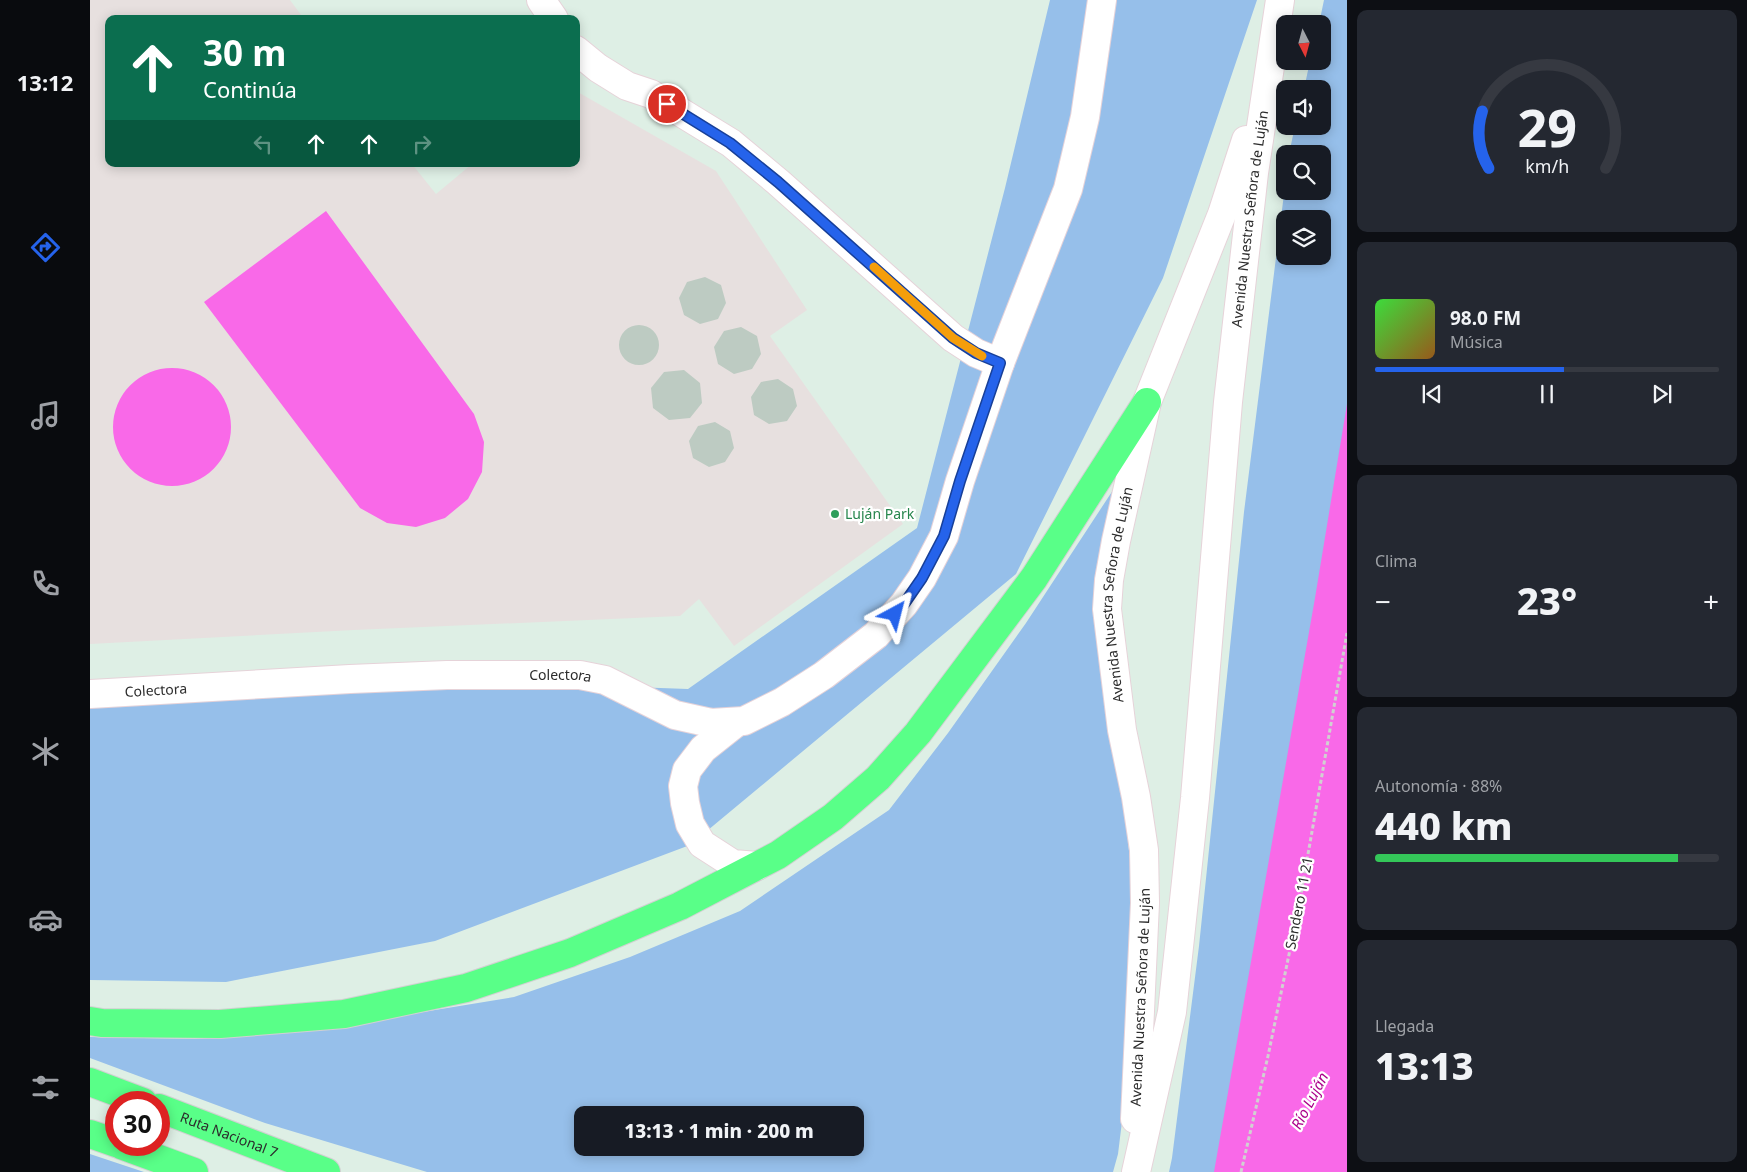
<!DOCTYPE html>
<html lang="es">
<meta charset="utf-8">
<style>
body{margin:0;font-family:"Noto Sans",sans-serif;background:#242831;color:#f1f3f6;height:100vh;display:flex;flex-direction:column;font-size:19px;white-space:nowrap}
*{box-sizing:border-box;margin:0}
p{font-size:16px;color:#9ea1a6}
.icon{flex:none;width:28px;height:28px;fill:none;stroke:currentColor;stroke-width:2;stroke-linecap:round;stroke-linejoin:round}
.map{position:relative;flex:1;overflow:hidden}
.drawer{display:flex;flex-direction:column;gap:10px;padding:10px;background:#0d0f14;width:400px}
.drawer>*{flex:none}
.top-card{position:absolute;left:15px;top:15px;width:475px;height:152px;border-radius:10px;box-shadow:0 2px 12px #0003;background:#0b6e4f;color:#fff;overflow:hidden}
.needle{width:32px;rotate:174deg}
.controls{position:absolute;left:1186px;top:15px;display:grid;gap:10px}
.controls a{display:grid;place-items:center;width:55px;height:55px;border-radius:10px;background:#171b24;box-shadow:0 2px 12px #0003;font-size:25px}
.speed{position:absolute;left:15px;top:1091px;display:flex;gap:10px;font-size:25px;font-weight:700;text-align:center}
.speed>*{display:grid;place-content:center;width:65px;height:65px;border-radius:50%;background:#171b24;box-shadow:0 2px 12px #0003;line-height:1}
.speed .limit{border:8px solid #d22;background:#fff;color:#111}
.pin{position:absolute;display:grid;place-items:center;width:42px;height:42px;color:#fff;margin:-21px;border:2px solid #fff;border-radius:50%;box-shadow:0 1px 5px #0007}
.me{position:absolute;width:55px;margin:-28px;rotate:38deg;stroke-linejoin:round;filter:drop-shadow(0 0 4px #0008)}
.turn{display:flex;align-items:center;gap:18px;height:105px;padding:0 15px;font-size:22px}
.turn .icon{width:65px;height:65px;stroke-width:2.5}
.turn b{display:block;font-size:35px;line-height:42px}
.lanes{display:flex;align-items:center;height:48px;padding:0 15px;background:#0003;justify-content:center;gap:25px;direction:ltr}
.lanes .off{opacity:.35}
.big{font-size:38px;font-weight:800;line-height:1.1}
.drawer .card{flex:1;display:flex;flex-direction:column;justify-content:center;gap:8px;min-width:0;padding:0 18px;border-radius:10px;background:#242831}
.drawer .dial{align-items:center;gap:0}
.dial svg{height:130px;overflow:visible;fill:none;stroke:#363941;stroke-width:7;stroke-linecap:round;text-anchor:middle}
.dial text{fill:#f1f3f6;stroke:none}
.song{display:flex;align-items:center;gap:15px}
.cover{width:60px;height:60px;border-radius:8px;background:linear-gradient(135deg,hsl(120 70% 55%),hsl(30 70% 35%))}
.played{height:5px;border-radius:2px;background:linear-gradient(90deg,#2563eb 55%,#363941 55%)}
.keys{display:flex;justify-content:space-around;direction:ltr}
.heat{display:flex;justify-content:space-between;align-items:center;font-size:28px;direction:ltr}
.charge{height:8px;border-radius:4px;background:linear-gradient(90deg,#34c759 88%,#363941 0)}
.trip{position:absolute;left:484px;top:1106px;width:290px;height:50px;border-radius:10px;background:#171b24;box-shadow:0 2px 12px #0003;font-weight:800;line-height:50px;text-align:center}
main{display:flex;flex:1;min-height:0}
.menu{display:flex;flex-direction:column;width:90px;justify-content:space-around;align-items:center;background:#090b0e;color:#9ea1a6}
.menu .icon{width:35px;height:35px}
.menu .active{color:#2563eb}
.menu b{font-size:22px;color:#f1f3f6}
.map>svg:first-child{display:block}
.industrial{fill:#e7e0df}
.green{fill:#96bfea;fill-rule:evenodd}
.water{fill:#f969e8}
.building{fill:#bdcbc2}
.lines{fill:none;stroke-linecap:round;stroke-linejoin:round}
.minor-casing{stroke:#e6d3d9;stroke-width:30}
.secondary-casing{stroke:#e6d3d9;stroke-width:30}
.motorway-casing{stroke:#d1d1d1;stroke-width:30}
.path{stroke:#d1d1d1;stroke-width:3;stroke-dasharray:4 2.5;stroke-linecap:butt}
.minor{stroke:#fff;stroke-width:28}
.secondary{stroke:#fff;stroke-width:28}
.motorway{stroke:#59ff88;stroke-width:28}
.route-casing{stroke:#184099;stroke-width:12}
.route{stroke:#2563eb;stroke-width:9}
.slow{stroke:#f59e0b;stroke-width:9}
.leisure-dot{fill:#2e9e5b;stroke:#fff;stroke-width:2}
.labels{text-anchor:middle;stroke-width:4.5;stroke-linejoin:round;paint-order:stroke}
.street-label{font-size:14px;fill:#2c2c2c;stroke:#fff}
.leisure-label{font-size:14px;fill:#27864d;stroke:#fff;text-anchor:start}
.water-label{font-size:15px;font-style:italic;fill:#ab028a;stroke:#fff}
</style>
<main>
<nav class="menu">
<b>13:12</b>
<svg class="icon active" aria-label="directions" viewBox="0 0 24 24"><path d="M12 3l9 9-9 9-9-9zM9 14v-3h6M13 9l2 2-2 2"/></svg>
<svg class="icon" aria-label="music" viewBox="0 0 24 24"><path d="M9 18V5l10-2v13"/><circle cx="6" cy="18" r="3"/><circle cx="16" cy="16" r="3"/></svg>
<svg class="icon" aria-label="phone" viewBox="0 0 24 24"><path d="M5 4h4l2 5-3 2q2 4 5 5l2-3 5 2v4C11 20 4 13 5 4z"/></svg>
<svg class="icon" aria-label="climate" viewBox="0 0 24 24"><path d="M12 3v18M4 7l16 10M4 17L20 7"/></svg>
<svg class="icon" aria-label="car" viewBox="0 0 24 24"><path d="M5 17H2v-5l4-1 3-4h7l3 4 3 1v5h-3M9 17h6M6 11h13"/><circle cx="7" cy="17" r="2"/><circle cx="17" cy="17" r="2"/></svg>
<svg class="icon" aria-label="filters" viewBox="0 0 24 24"><path d="M4 7h16M4 17h16"/><circle cx="9" cy="7" r="2"/><circle cx="15" cy="17" r="2"/></svg>
</nav>
<div class="map">
<svg width="1257" height="1172" viewBox="0 0 1257 1172">
<rect width="100%" height="100%" fill="#deefe5"/>
<path class="industrial" d="M0,0H200L214,19H19V164H322L346,194L382,164H486V91L626,171L717,310L680,336L813,524L644,646L609,599L590,616L264,630L0,644Z"/>
<path class="green" d="M960,0H1167L1073,278L926,574L600,845L345,941L136,982L0,980V700L432,683L598,689L827,528L915,188Z
M1234,0H1257V899L1162,1172H1079L1082,1158L1109,946L1154,512L1195,186V191H1232V154H1199L1205,126H1232V89H1214L1220,61H1232V24H1229ZM1195,219H1232V256H1195Z
M1027,484L1012,584L1045,910L1036,1089L1028,1154L1023,1172H337L175,1123L0,1058V1037L106,1039L217,1031L424,997L540,957L650,911L799,810L858,733L936,623ZM492,1115H765V1148H492Z
M0,1154L54,1172H0Z"/>
<path class="water" d="M236,211L384,414L394,442L392,472L378,499L355,518L326,527L297,523L270,508L114,302Z
M23 427a59 59 0 1 1 118 0a59 59 0 1 1-118 0Z
M1257,404V1172H1124L1225,598Z"/>
<path class="building" d="M615,277L631,285L636,303L628,319L610,324L594,315L589,298L597,282Z
M529 345a20 20 0 1 1 40 0a20 20 0 1 1-40 0Z
M651,327L667,336L671,354L662,369L644,374L628,364L624,347L634,331Z
M594,370L610,383L612,403L600,418L579,420L563,408L561,388L574,372Z
M688,379L703,389L707,406L697,421L679,424L664,415L661,397L671,382Z
M625,422L640,431L644,448L635,462L619,467L603,458L599,441L608,426Z"/>
<g class="lines">
<g class="minor-casing">
<g id="minor">
<path d="M451,0L464,19"/>
<path d="M486,50L508,68L537,86L561,94L641,143L688,182L863,338L886,353L910,363"/>
<path id="s1" d="M0,694L260,679L357,675H490L515,680L585,715L621,723L654,721L692,702L734,675L786,635L814,604L832,578L854,536L870,481L910,363L978,189L995,117L1012,0"/>
<path d="M647,722L613,749L597,770L593,786L595,803L600,824L612,844L643,864L667,866"/>
</g>
</g>
<g class="secondary-casing">
<g id="secondary">
<path id="s2" d="M1045,1119L1055,903L1054,850L1046,797L1032,730L1017,609L1019,580L1026,541L1057,402L1132,214L1156,140"/>
<path id="s3" d="M1046,1172L1082,1012L1105,798L1138,402L1164,173L1190,0"/>
</g>
</g>
<g class="motorway-casing">
<g id="motorway">
<path d="M0,1021L12,1023L130,1024L254,1014L376,988L480,953L590,906L688,855L743,817L788,778L828,733L944,578L1057,402"/>
<path d="M0,1082L53,1102"/>
<path id="s4" d="M69,1108L236,1172"/>
<path d="M0,1134L26,1143"/>
<path d="M31,1145L104,1172"/>
</g>
</g>
<path class="path" d="M1151,1172L1178,1056L1208,911L1257,633"/>
<use href="#minor" class="minor"/>
<use href="#secondary" class="secondary"/>
<use href="#motorway" class="motorway"/>
</g>
<g class="lines">
<g class="route-casing">
<path id="route" d="M577,104L640,143L688,182L863,338L886,353L910,363L870,481L854,536L832,578L814,604L805,614"/>
</g>
<use href="#route" class="route"/>
<path class="slow" d="M784,267L863,338L892,356"/>
</g>
<circle class="leisure-dot" cx="745" cy="514" r="5"/>
<g class="labels">
<g class="street-label">
<text dy="5" stroke="none"><textPath href="#s3" startOffset="961">Avenida Nuestra Señora de Luján</textPath></text>
<text dy="5" stroke="none"><textPath href="#s2" startOffset="528">Avenida Nuestra Señora de Luján</textPath></text>
<text dy="5" stroke="none"><textPath href="#s1" startOffset="471">Colectora</textPath></text>
<text dy="5" stroke="none"><textPath href="#s1" startOffset="66">Colectora</textPath></text>
<text transform="translate(1209 903) rotate(-79)" y="5">Sendero 11 21</text>
<text dy="5" stroke="none"><textPath href="#s2" startOffset="122">Avenida Nuestra Señora de Luján</textPath></text>
<text dy="5" stroke="none"><textPath href="#s4" startOffset="75">Ruta Nacional 7</textPath></text>
</g>
<g class="leisure-label">
<text x="755" y="519">Luján Park</text>
</g>
<g class="water-label">
<text transform="translate(1220 1101) rotate(-62)" y="5">Río Luján</text>
</g>
</g>
</svg>
<div class="controls">
<a><svg class="needle" viewBox="-14 -14 28 28"><path d="M0-13l5 13h-10z" fill="#e53935"/><path d="M0 13l5-13h-10z" fill="#9ea1a6"/></svg></a>
<a><svg class="icon" aria-label="sound" viewBox="0 0 24 24"><path d="M4 9h4l5-4v14l-5-4H4zM17 9q2 3 0 6"/></svg></a>
<a><svg class="icon" aria-label="search" viewBox="0 0 24 24"><circle cx="10" cy="10" r="6"/><path d="M15 15l6 6"/></svg></a>
<a><svg class="icon" aria-label="layers" viewBox="0 0 24 24"><path d="M12 4l9 5-9 5-9-5zM3 14l9 5 9-5"/></svg></a>
</div>
<div class="speed"><div class="limit">30</div></div>
<div class="pin" style="left:577px;top:104px;background:#d93025"><svg class="icon" aria-label="arrive" viewBox="0 0 24 24"><path d="M6 21V4h12l-3 4 3 4H6"/></svg></div>
<svg class="me" style="left:805px;top:614px" viewBox="-20 -20 40 40"><path d="M0-17L14 15 0 8-14 15z" fill="#2563eb" stroke="#fff" stroke-width="4"/></svg>
<div class="trip">13:13 · 1 min · 200 m</div>
<div class="top-card">
<div class="turn"><svg class="icon" aria-label="ahead" viewBox="0 0 24 24"><path d="M12 20V5M6 11l6-6 6 6"/></svg><div><b>30 m</b>Continúa</div></div>
<div class="lanes"><svg class="icon off" aria-label="left" viewBox="0 0 24 24"><path d="M17 20v-9H6M10 6l-5 5 5 5"/></svg><svg class="icon" aria-label="ahead" viewBox="0 0 24 24"><path d="M12 20V5M6 11l6-6 6 6"/></svg><svg class="icon" aria-label="ahead" viewBox="0 0 24 24"><path d="M12 20V5M6 11l6-6 6 6"/></svg><svg class="icon off" aria-label="right" viewBox="0 0 24 24"><path d="M7 20v-9h11M14 6l5 5-5 5"/></svg></div>
</div>
</div>
<section class="drawer">
<div class="card dial"><svg viewBox="0 0 100 80">
<path d="M14 69A42 42 0 1 1 86 69"/>
<path d="M14 69A42 42 0 0 1 10 34" stroke="#2563eb"/>
<text x="50" y="56" font-size="32" font-weight="700">29</text>
<text x="50" y="72" font-size="11">km/h</text>
</svg></div>
<div class="card">
<div class="song"><i class="cover"></i><div><b>98.0 FM</b><p>Música</p></div></div>
<div class="played"></div>
<div class="keys"><svg class="icon" aria-label="previous" viewBox="0 0 24 24"><path d="M18 5L8 12l10 7zM5 5v14"/></svg><svg class="icon" aria-label="pause" viewBox="0 0 24 24"><path d="M8 5v14M16 5v14"/></svg><svg class="icon" aria-label="next" viewBox="0 0 24 24"><path d="M6 5l10 7-10 7zM19 5v14"/></svg></div>
</div>
<div class="card"><p>Clima</p>
<div class="heat"><a>−</a><b class="big">23°</b><a>+</a></div>
</div>
<div class="card"><p>Autonomía · 88%</p><b class="big">440 km</b><div class="charge"></div></div>
<div class="card"><p>Llegada</p><b class="big">13:13</b></div>
</section>
</main>
